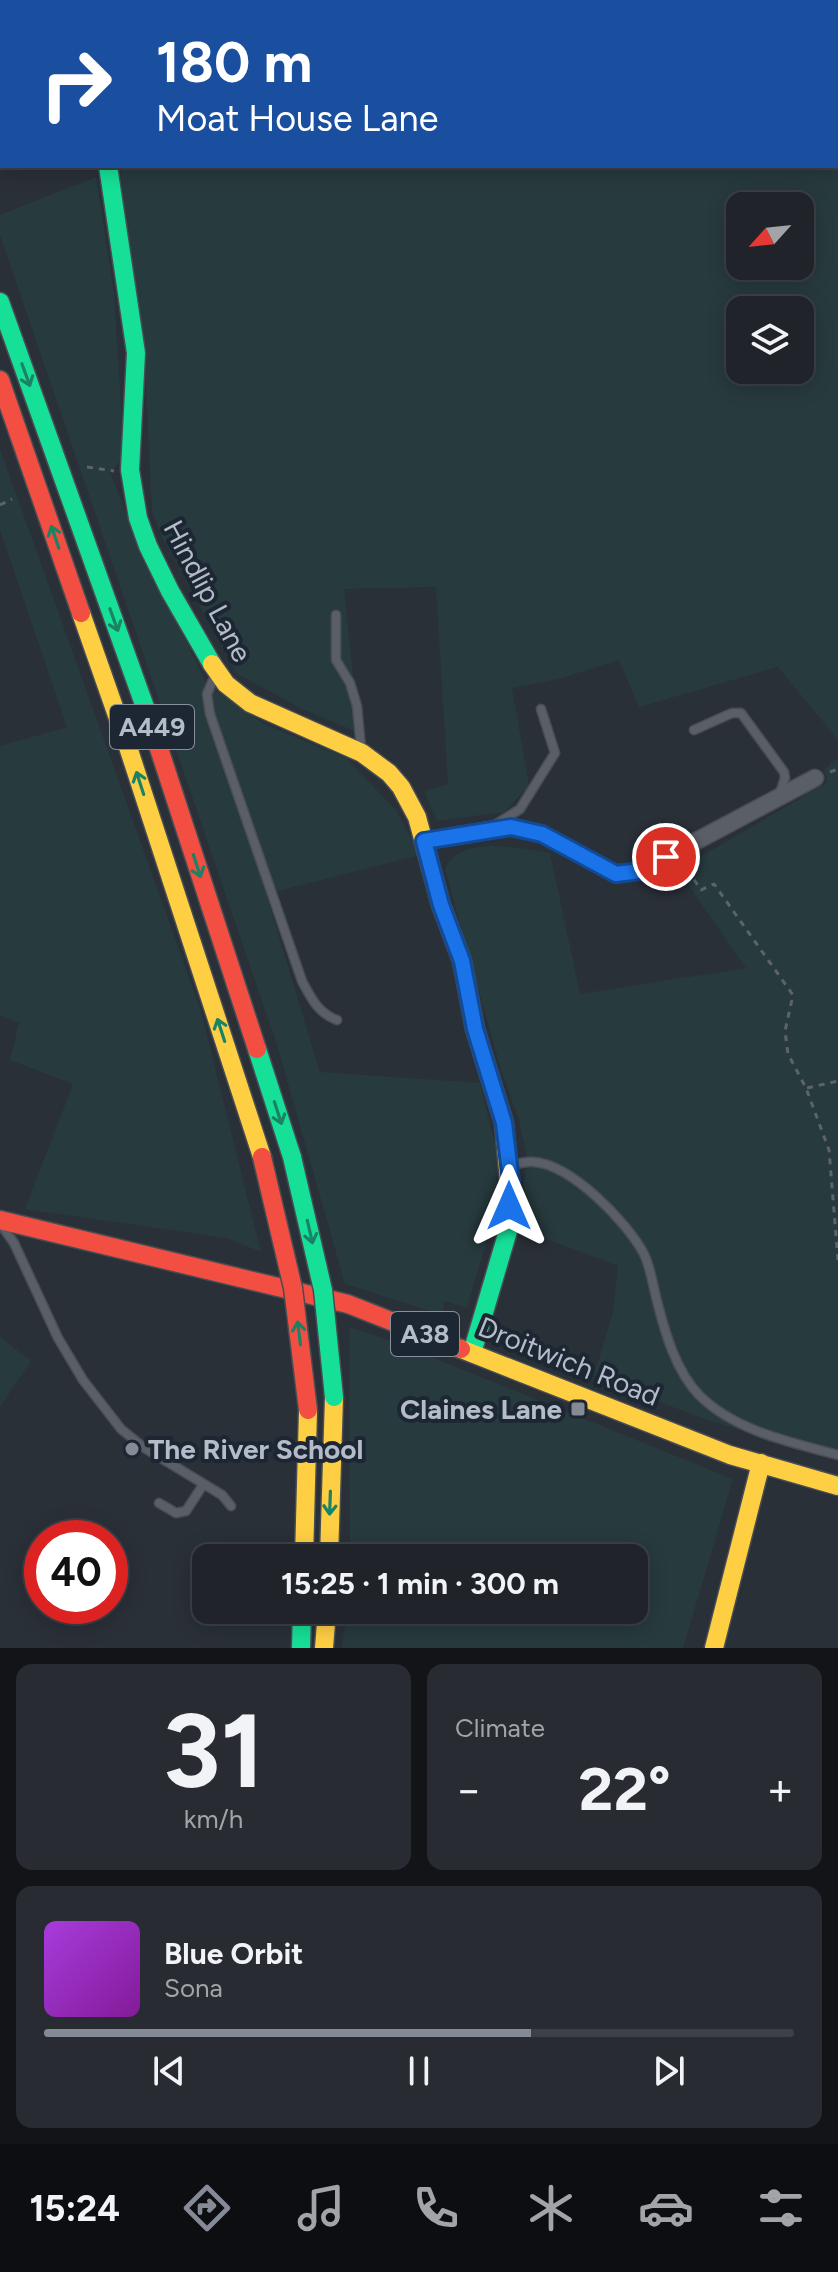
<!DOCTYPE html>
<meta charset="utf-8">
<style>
body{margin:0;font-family:Figtree,sans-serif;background:#282c32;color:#f1f3f6;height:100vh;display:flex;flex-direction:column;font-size:30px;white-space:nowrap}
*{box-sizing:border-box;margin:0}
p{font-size:26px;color:#a2a4a8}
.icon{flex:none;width:44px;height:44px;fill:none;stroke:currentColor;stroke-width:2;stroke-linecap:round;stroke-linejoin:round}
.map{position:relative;height:1648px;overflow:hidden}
.side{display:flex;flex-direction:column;gap:16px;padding:16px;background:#121417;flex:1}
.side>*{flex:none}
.guide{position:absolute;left:0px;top:0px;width:838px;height:168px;box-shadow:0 4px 20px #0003,0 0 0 2px #3d4147;background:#1a4fa0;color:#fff;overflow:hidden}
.needle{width:52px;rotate:243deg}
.fabs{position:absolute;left:726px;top:192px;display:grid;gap:16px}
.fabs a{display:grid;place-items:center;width:88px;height:88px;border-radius:16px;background:#20242a;box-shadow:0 4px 20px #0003,0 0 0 2px #3d4147;font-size:40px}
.speed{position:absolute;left:24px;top:1520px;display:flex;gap:16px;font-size:40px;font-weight:700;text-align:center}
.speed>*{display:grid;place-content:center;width:104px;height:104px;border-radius:50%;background:#20242a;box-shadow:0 4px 20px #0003,0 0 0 2px #3d4147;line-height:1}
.speed .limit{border:12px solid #d22;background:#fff;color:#111}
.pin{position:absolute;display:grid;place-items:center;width:68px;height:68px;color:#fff;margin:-34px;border:4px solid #fff;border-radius:50%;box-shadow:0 2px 8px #0007}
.me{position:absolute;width:88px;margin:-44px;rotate:0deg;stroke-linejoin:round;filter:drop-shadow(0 0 6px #0008)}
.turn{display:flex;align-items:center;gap:28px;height:168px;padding:0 24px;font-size:36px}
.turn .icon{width:104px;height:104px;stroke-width:2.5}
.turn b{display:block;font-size:56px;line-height:68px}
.big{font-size:60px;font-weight:700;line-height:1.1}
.side .card{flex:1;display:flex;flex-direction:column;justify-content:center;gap:12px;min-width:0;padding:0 28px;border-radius:16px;background:#282c32}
.side .dial{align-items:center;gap:0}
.dial b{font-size:104px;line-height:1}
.song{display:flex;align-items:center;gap:24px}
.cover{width:96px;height:96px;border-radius:12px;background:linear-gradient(135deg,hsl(280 70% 55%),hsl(290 70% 35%))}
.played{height:8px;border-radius:4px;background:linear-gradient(90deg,#848b96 65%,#3d4147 65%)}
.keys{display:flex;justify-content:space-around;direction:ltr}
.heat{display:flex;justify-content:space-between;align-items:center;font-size:44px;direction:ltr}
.side .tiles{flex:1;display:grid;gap:16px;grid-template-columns:1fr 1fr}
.card:last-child{grid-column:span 2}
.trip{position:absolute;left:192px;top:1544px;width:456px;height:80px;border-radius:16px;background:#20242a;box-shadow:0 4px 20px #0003,0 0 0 2px #3d4147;font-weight:700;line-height:80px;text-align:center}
.tabs{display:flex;height:128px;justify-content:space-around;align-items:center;background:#0d0e11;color:#a2a4a8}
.tabs .icon{width:56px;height:56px}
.tabs .selected{color:#848b96}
.tabs b{font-size:36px;color:#f1f3f6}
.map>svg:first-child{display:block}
.green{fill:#273a3e;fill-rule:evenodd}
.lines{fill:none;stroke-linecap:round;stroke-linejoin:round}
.stream{stroke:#384963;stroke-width:4}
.lane-casing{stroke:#484c53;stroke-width:11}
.street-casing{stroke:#484c53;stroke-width:19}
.fast-casing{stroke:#484c53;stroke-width:21}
.slow-casing{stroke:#484c53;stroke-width:21}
.jam-casing{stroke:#484c53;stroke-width:21}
.path{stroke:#5d636a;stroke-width:3;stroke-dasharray:6 6;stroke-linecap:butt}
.lane{stroke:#5a5e66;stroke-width:8}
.street{stroke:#5a5e66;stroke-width:16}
.fast{stroke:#16e098;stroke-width:18}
.slow{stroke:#ffcf43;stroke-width:18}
.jam{stroke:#f24e42;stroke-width:18}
.fast-bridge-casing{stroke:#474c53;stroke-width:21;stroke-linecap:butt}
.jam-bridge-casing{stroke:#474c53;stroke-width:21;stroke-linecap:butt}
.fast-bridge{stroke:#16e098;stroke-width:18}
.jam-bridge{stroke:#f24e42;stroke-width:18}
.oneway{stroke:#1a8366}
.route-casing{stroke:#114b97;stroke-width:20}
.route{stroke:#1a73e8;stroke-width:14}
.poi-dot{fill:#848b96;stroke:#1d2633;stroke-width:3}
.labels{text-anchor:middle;stroke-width:8;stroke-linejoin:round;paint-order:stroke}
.shield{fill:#1d2633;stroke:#878f9c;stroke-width:2}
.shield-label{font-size:26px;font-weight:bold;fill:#b4bcc9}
.street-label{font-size:28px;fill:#b4bcc9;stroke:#1d2633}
.poi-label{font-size:28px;font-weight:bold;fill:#b4bcc9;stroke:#1d2633;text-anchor:end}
</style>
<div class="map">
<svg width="838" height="1648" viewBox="0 0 838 1648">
<rect width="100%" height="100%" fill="#2a3038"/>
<path class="green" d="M91,0H838V740L778,667L639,707L619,660L562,678L512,688L529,786L504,812L437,821L424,791L448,784L436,587L344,589L359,733L298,707L236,673L163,539L152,512L145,364L129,275L120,166H836V2H88ZM740,206H800V266H740ZM740,310H800V370H740Z
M96,177L114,292L124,457L110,472L128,517L207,685L264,724L346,758L396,810L420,855L266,894L320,1072L480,1083L499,1162L492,1223L467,1308L444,1301L443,1315L345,1284L277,1045L0,235V215Z
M0,449L201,1011L261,1252L227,1238L25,1209L73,1084L10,1060L19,1023L0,1015V746L67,727L0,530Z
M838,759V1461L696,1416L594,1376L613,1312L618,1266L518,1228L526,1167V1153L519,1120L501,1070L445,869C461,834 519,848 550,853L580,994L746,968L678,870L828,782L824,771L831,762Z
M349,1327L392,1341L733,1479L683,1648H342L347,1610H634V1558H350Z
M0,1337L31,1361L0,1407Z"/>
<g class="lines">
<path class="stream" d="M424,0L426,2
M836,119H838"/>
<g class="lane-casing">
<path id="lane" d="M336,615V660L350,683L357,706L361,748
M216,673L207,694L210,714L302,981C311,998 318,1013 337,1020
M694,730L732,713H741L784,772L785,778L780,793
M495,825L520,809L555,753L541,709
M510,1165C518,1164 527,1161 534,1162C572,1165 627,1222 644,1254C651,1269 653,1286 657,1301C665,1333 676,1371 699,1395C735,1431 790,1442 838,1455
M2,1226L14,1243L58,1338L83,1380L121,1429L143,1447L222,1495L231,1506
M159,1503L176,1513L186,1511L203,1485"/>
</g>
<g class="street-casing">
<path id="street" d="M70,2L73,0
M424,841L511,827L542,834L616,874L640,871L815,778"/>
</g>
<g class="fast-casing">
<path id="fast" d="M108,166L136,353L130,470L138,518L148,546L170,591L212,664
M0,302L150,721
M257,1049L292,1157
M472,1353L508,1231L510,1193
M301,1648L302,1610"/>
</g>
<g class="slow-casing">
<path id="slow" d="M81,613L127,744L262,1157
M212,664L226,684L250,703L362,753L389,773L401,787L417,817L441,905L462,961L475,1029L504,1123L510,1193
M461,1349L730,1455L838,1486
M304,1558L308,1410
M329,1558L334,1397
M324,1648L327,1610
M714,1648L761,1463"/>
</g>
<g class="jam-casing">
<path id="jam" d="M39,0L40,2
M0,380L81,613
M150,721L257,1049
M0,1220L348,1304L461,1349"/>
</g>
<path class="path" d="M118,0L120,2
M157,2L166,0
M87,467L114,471
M0,505L12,499
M830,772L838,769
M676,869L682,876L691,875L701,890L714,884L793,995L785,1031L788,1054L806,1088L829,1150L838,1260
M807,1088L838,1081"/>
<use href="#lane" class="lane"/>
<use href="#street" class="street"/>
<use href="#fast" class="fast"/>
<use href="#slow" class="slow"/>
<use href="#jam" class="jam"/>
<g class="fast-bridge-casing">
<path id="fast-bridge" d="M292,1157L323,1290L334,1397"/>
</g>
<g class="jam-bridge-casing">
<path id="jam-bridge" d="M262,1157L293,1288L308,1410"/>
</g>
<use href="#fast-bridge" class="fast-bridge"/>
<use href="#jam-bridge" class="jam-bridge"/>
</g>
<defs><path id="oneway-shaft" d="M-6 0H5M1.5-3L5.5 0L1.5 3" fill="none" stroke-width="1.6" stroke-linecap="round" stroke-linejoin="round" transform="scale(2)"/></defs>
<g class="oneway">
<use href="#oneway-shaft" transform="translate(26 375) rotate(70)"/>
<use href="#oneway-shaft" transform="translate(55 537) rotate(-109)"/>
<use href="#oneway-shaft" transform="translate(114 620) rotate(70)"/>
<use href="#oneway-shaft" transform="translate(140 783) rotate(-108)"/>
<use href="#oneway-shaft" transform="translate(197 866) rotate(72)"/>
<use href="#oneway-shaft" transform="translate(221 1030) rotate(-108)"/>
<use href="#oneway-shaft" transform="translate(278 1113) rotate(72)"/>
<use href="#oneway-shaft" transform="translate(310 1232) rotate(77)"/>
<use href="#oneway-shaft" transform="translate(299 1333) rotate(-97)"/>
<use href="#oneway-shaft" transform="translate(330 1503) rotate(92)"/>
</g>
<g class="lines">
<g class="route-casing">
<path id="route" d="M509,1206L511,1181L504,1123L475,1029L462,961L441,905L424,841L511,827L542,834L616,874L640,871L666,857"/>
</g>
<use href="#route" class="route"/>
</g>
<g class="poi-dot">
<rect x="570" y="1401" width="16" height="16" rx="4"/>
<circle cx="132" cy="1449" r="8"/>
</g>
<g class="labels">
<g class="shield">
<rect x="110" y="705" width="84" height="44" rx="6"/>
<rect x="391" y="1312" width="68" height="44" rx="6"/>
</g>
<g class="shield-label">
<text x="152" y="736">A449</text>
<text x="425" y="1343">A38</text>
</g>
<g class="street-label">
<text transform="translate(208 591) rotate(62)" y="10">Hindlip Lane</text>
<text transform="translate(569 1361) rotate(22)" y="10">Droitwich Road</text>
</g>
<g class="poi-label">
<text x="562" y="1419">Claines Lane</text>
<text x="148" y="1459" text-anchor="start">The River School</text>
</g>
</g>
</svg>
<div class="fabs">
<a><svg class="needle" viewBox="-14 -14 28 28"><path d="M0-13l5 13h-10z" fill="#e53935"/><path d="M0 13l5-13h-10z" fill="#a2a4a8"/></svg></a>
<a><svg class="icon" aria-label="layers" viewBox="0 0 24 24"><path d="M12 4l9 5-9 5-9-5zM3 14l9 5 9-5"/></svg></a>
</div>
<div class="speed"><div class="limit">40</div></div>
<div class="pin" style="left:666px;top:857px;background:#d93025"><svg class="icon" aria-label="arrive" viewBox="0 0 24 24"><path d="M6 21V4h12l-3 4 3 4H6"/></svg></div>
<svg class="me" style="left:509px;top:1206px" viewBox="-20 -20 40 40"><path d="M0-17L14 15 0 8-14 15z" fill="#1a73e8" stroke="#fff" stroke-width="4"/></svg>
<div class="trip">15:25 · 1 min · 300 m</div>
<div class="guide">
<div class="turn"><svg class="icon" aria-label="right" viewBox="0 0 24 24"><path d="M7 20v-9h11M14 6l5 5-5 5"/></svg><div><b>180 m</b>Moat House Lane</div></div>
</div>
</div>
<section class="side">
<div class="tiles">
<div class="card dial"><b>31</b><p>km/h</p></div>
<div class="card"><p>Climate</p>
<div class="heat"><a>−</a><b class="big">22°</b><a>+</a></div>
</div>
<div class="card">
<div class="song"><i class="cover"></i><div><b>Blue Orbit</b><p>Sona</p></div></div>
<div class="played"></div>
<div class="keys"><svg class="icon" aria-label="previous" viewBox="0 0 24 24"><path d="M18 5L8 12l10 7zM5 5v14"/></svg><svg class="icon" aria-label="pause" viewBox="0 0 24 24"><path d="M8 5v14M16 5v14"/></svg><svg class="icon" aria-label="next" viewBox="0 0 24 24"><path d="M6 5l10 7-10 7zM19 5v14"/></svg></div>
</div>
</div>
</section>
<nav class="tabs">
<b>15:24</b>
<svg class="icon selected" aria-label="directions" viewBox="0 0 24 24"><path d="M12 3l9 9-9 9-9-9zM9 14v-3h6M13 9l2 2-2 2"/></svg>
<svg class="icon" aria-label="music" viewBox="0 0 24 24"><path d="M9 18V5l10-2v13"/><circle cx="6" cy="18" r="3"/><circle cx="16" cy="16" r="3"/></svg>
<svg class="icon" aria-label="phone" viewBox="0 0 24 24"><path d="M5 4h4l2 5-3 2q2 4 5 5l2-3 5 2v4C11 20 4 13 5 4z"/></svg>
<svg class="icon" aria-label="climate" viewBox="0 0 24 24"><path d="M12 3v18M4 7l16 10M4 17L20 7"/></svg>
<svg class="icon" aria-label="car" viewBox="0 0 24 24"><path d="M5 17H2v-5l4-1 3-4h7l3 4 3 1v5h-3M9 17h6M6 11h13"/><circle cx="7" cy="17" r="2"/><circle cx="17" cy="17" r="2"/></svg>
<svg class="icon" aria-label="filters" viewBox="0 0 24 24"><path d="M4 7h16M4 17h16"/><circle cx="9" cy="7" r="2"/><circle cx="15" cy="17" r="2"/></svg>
</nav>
